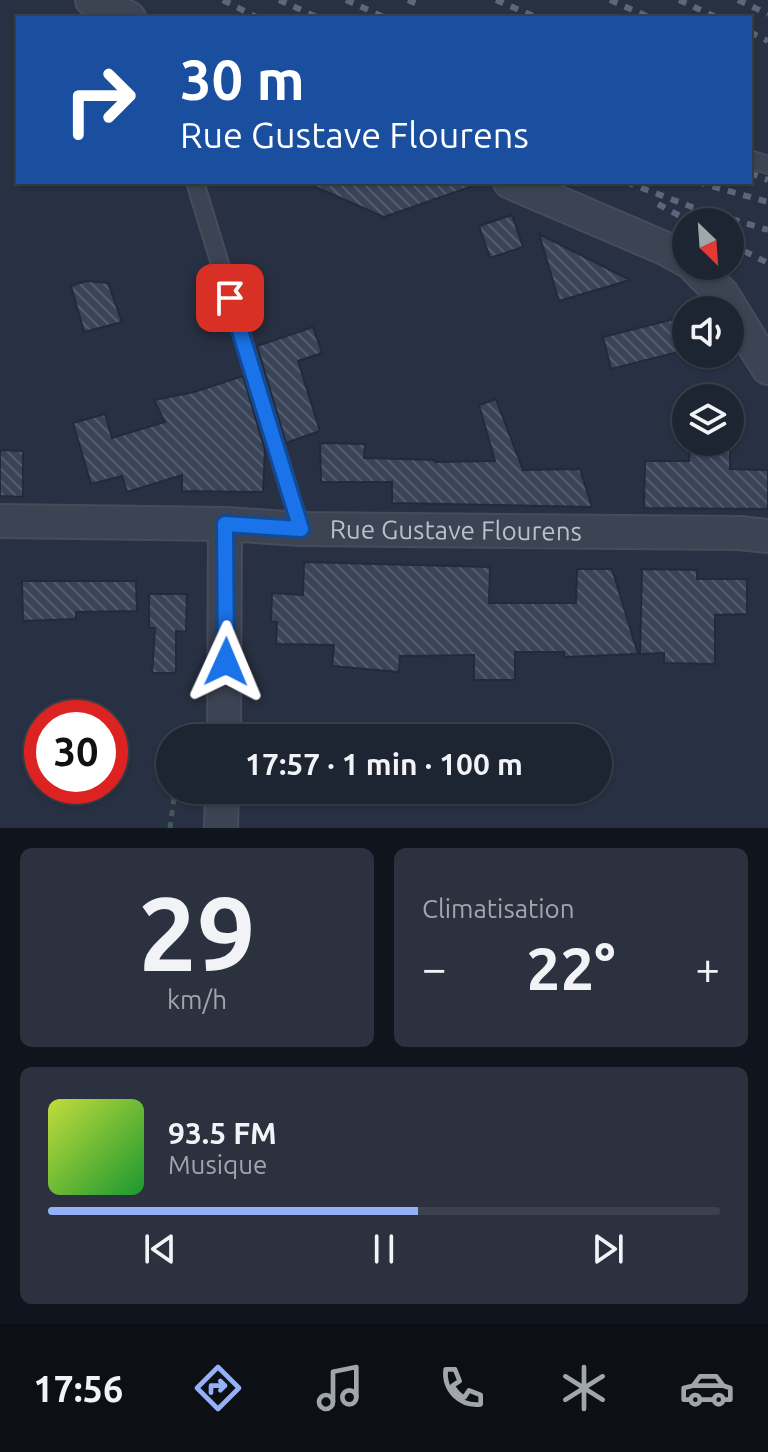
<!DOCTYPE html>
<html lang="fr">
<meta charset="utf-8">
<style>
body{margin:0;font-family:Ubuntu,sans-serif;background:#2b313e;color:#f1f3f6;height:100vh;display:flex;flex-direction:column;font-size:30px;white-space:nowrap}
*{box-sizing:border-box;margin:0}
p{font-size:26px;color:#a1a5ac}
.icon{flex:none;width:44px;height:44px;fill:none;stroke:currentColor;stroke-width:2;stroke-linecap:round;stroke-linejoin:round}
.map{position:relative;height:828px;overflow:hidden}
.panel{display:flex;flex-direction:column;gap:20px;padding:20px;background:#10141c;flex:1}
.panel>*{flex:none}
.top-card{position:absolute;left:16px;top:16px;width:736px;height:168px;border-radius:0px;box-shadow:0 2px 6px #0004,0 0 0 2px #3c424d;background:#1a4fa0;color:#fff;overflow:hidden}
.needle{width:52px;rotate:155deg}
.buttons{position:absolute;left:672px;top:208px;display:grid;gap:16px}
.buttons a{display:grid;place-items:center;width:72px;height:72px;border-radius:50%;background:#1e2532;box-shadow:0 2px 6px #0004,0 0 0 2px #3c424d;font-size:40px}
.speed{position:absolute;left:24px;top:700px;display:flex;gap:16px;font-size:40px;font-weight:700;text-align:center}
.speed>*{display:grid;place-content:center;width:104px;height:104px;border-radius:50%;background:#1e2532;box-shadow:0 2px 6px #0004,0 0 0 2px #3c424d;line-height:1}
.speed .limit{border:12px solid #d22;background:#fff;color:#111}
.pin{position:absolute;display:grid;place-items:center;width:68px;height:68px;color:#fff;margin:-34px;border-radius:16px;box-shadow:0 4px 12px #0006}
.me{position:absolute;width:88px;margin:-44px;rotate:1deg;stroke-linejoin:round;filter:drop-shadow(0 0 6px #0008)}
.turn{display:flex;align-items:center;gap:28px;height:168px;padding:0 32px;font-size:36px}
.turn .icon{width:104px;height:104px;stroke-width:2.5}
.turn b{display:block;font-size:56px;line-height:68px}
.big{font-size:60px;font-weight:700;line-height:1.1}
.panel .widget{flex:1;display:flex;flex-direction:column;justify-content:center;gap:12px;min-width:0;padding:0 28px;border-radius:12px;background:#2b313e}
.panel .dial{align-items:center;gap:0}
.dial b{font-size:104px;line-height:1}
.song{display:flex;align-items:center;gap:24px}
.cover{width:96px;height:96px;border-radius:12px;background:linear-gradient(135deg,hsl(70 70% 55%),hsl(130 70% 35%))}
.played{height:8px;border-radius:4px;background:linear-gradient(90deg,#94b1f7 55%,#3c424d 55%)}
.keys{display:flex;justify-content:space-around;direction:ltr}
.heat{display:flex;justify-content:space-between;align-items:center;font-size:44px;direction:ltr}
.panel .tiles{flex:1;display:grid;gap:20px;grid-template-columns:1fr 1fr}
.widget:last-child{grid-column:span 2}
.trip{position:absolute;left:156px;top:724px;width:456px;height:80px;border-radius:40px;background:#1e2532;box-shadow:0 2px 6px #0004,0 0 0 2px #3c424d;font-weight:700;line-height:80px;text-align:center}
.tab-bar{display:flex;height:128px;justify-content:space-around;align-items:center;background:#0c0f14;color:#a1a5ac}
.tab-bar .icon{width:56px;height:56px}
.tab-bar .on{color:#94b1f7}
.tab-bar b{font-size:36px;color:#f1f3f6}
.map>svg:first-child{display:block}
.building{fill:url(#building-back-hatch);stroke:#232a3a;stroke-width:2}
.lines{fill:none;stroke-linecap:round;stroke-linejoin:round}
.lane-casing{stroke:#464c5c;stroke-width:20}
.street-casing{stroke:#464c5c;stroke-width:36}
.path{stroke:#43575c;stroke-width:5;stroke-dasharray:6 6;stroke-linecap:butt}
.lane{stroke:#3c4353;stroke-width:16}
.street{stroke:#3c4353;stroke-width:32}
.rail{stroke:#5e6779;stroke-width:6;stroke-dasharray:8 8;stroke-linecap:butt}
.route-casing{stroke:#114b97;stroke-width:20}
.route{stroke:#1a73e8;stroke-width:14}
.labels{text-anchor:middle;stroke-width:8;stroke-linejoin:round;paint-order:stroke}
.street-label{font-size:26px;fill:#b9bfcc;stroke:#202838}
</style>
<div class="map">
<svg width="768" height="828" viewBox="0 0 768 828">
<defs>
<pattern id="building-back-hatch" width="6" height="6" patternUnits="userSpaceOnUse" patternTransform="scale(2)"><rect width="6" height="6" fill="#3a4459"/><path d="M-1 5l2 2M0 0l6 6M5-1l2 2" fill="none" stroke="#545d70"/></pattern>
</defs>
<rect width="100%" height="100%" fill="#283143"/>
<path class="building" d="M304,182H473V186L384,217Z
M512,215L523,247L490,258L479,226Z
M539,234L630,280L559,301Z
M86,281L108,283L122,322L84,332L71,286Z
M686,316V350L611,369L603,337Z
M313,327L322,353L298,361L320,431L286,443L257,346Z
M243,376L265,450L263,492L182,491V475L127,492L122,476L91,484L73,423L105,414L112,438L165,422L154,400L194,392Z
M496,399L523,470L580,469L592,507L392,503V482H321L320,443L365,444L364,458L435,460V462L495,461L479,405Z
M690,442H730V469L768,470V509L644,508L645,461H689Z
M0,450L23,451V497L0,496Z
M304,562L490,567L489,603H576L577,569H612L638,654L564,657V652H515V680H474V655L400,656L399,672L332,666L334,645L276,644L277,622L271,621L272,593L303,595Z
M642,569L697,570V579H747V614L715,615V664L664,663V653L640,654Z
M22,581H136L137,611L76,612V619L23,621Z
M149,594H187L186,632L176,631V673H152L155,628H149Z"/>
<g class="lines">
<g class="lane-casing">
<path id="lane" d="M750,159L768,165
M195,182L301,529"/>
</g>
<g class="street-casing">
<g id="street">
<path d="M92,0L129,18"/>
<path d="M510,182L664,248L686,260"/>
<path d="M694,266L722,294L768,368"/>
<path id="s1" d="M0,521L225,524L301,529L740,533L768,536"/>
<path d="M224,738L225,524"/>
<path d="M221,828L222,790"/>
</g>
</g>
<path class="path" d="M187,738L191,724
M170,828L175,790"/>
<use href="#lane" class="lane"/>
<use href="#street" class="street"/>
<path class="rail" d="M223,0L258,18
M279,0L319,18
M346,0L386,18
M408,0L417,4
M496,0L538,18
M610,0L651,18
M679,0L718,18
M738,0L768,14
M750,32L768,41
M750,173L768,180
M626,182L692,207L768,230
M697,182L768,202
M658,204L691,222
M730,244L768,263"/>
</g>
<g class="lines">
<g class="route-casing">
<path id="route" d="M226,662L225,524L301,529L230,298"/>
</g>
<use href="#route" class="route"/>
</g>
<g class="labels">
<g class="street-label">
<text dy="9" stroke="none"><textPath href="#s1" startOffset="456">Rue Gustave Flourens</textPath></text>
</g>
</g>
</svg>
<div class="buttons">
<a><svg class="needle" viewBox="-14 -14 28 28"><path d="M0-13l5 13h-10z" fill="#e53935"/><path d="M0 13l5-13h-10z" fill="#a1a5ac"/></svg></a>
<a><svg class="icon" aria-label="sound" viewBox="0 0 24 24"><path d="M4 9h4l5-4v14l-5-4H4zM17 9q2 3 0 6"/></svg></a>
<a><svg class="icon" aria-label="layers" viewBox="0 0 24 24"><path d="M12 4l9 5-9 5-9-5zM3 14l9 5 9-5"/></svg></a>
</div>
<div class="speed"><div class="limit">30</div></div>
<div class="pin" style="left:230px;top:298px;background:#d93025"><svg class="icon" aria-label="arrive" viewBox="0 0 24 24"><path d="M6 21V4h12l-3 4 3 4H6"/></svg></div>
<svg class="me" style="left:226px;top:662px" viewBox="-20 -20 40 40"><path d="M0-17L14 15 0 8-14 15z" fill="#1a73e8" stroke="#fff" stroke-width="4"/></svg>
<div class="trip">17:57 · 1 min · 100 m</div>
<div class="top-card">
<div class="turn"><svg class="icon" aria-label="right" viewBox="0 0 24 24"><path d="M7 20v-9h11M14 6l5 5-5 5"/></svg><div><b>30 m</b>Rue Gustave Flourens</div></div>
</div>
</div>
<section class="panel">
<div class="tiles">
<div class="widget dial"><b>29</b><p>km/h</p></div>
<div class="widget"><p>Climatisation</p>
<div class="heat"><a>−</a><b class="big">22°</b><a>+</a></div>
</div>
<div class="widget">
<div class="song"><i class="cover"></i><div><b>93.5 FM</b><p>Musique</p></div></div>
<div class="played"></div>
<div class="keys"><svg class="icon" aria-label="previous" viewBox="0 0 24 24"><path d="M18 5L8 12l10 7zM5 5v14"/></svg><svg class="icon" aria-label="pause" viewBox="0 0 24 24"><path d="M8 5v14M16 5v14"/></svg><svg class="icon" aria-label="next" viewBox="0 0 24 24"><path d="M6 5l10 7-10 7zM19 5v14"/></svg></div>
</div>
</div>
</section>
<nav class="tab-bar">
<b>17:56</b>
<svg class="icon on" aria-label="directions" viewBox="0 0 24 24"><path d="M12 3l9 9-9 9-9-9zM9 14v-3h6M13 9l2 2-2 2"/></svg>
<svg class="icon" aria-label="music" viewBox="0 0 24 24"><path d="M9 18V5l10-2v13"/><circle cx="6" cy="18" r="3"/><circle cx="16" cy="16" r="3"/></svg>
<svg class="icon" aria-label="phone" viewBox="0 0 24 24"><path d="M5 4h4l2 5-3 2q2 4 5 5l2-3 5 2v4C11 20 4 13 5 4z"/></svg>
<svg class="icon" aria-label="climate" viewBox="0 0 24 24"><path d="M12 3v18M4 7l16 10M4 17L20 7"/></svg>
<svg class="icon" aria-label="car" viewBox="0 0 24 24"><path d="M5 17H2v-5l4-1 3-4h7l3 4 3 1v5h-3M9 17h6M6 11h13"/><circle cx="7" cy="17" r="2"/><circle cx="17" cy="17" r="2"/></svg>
</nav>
